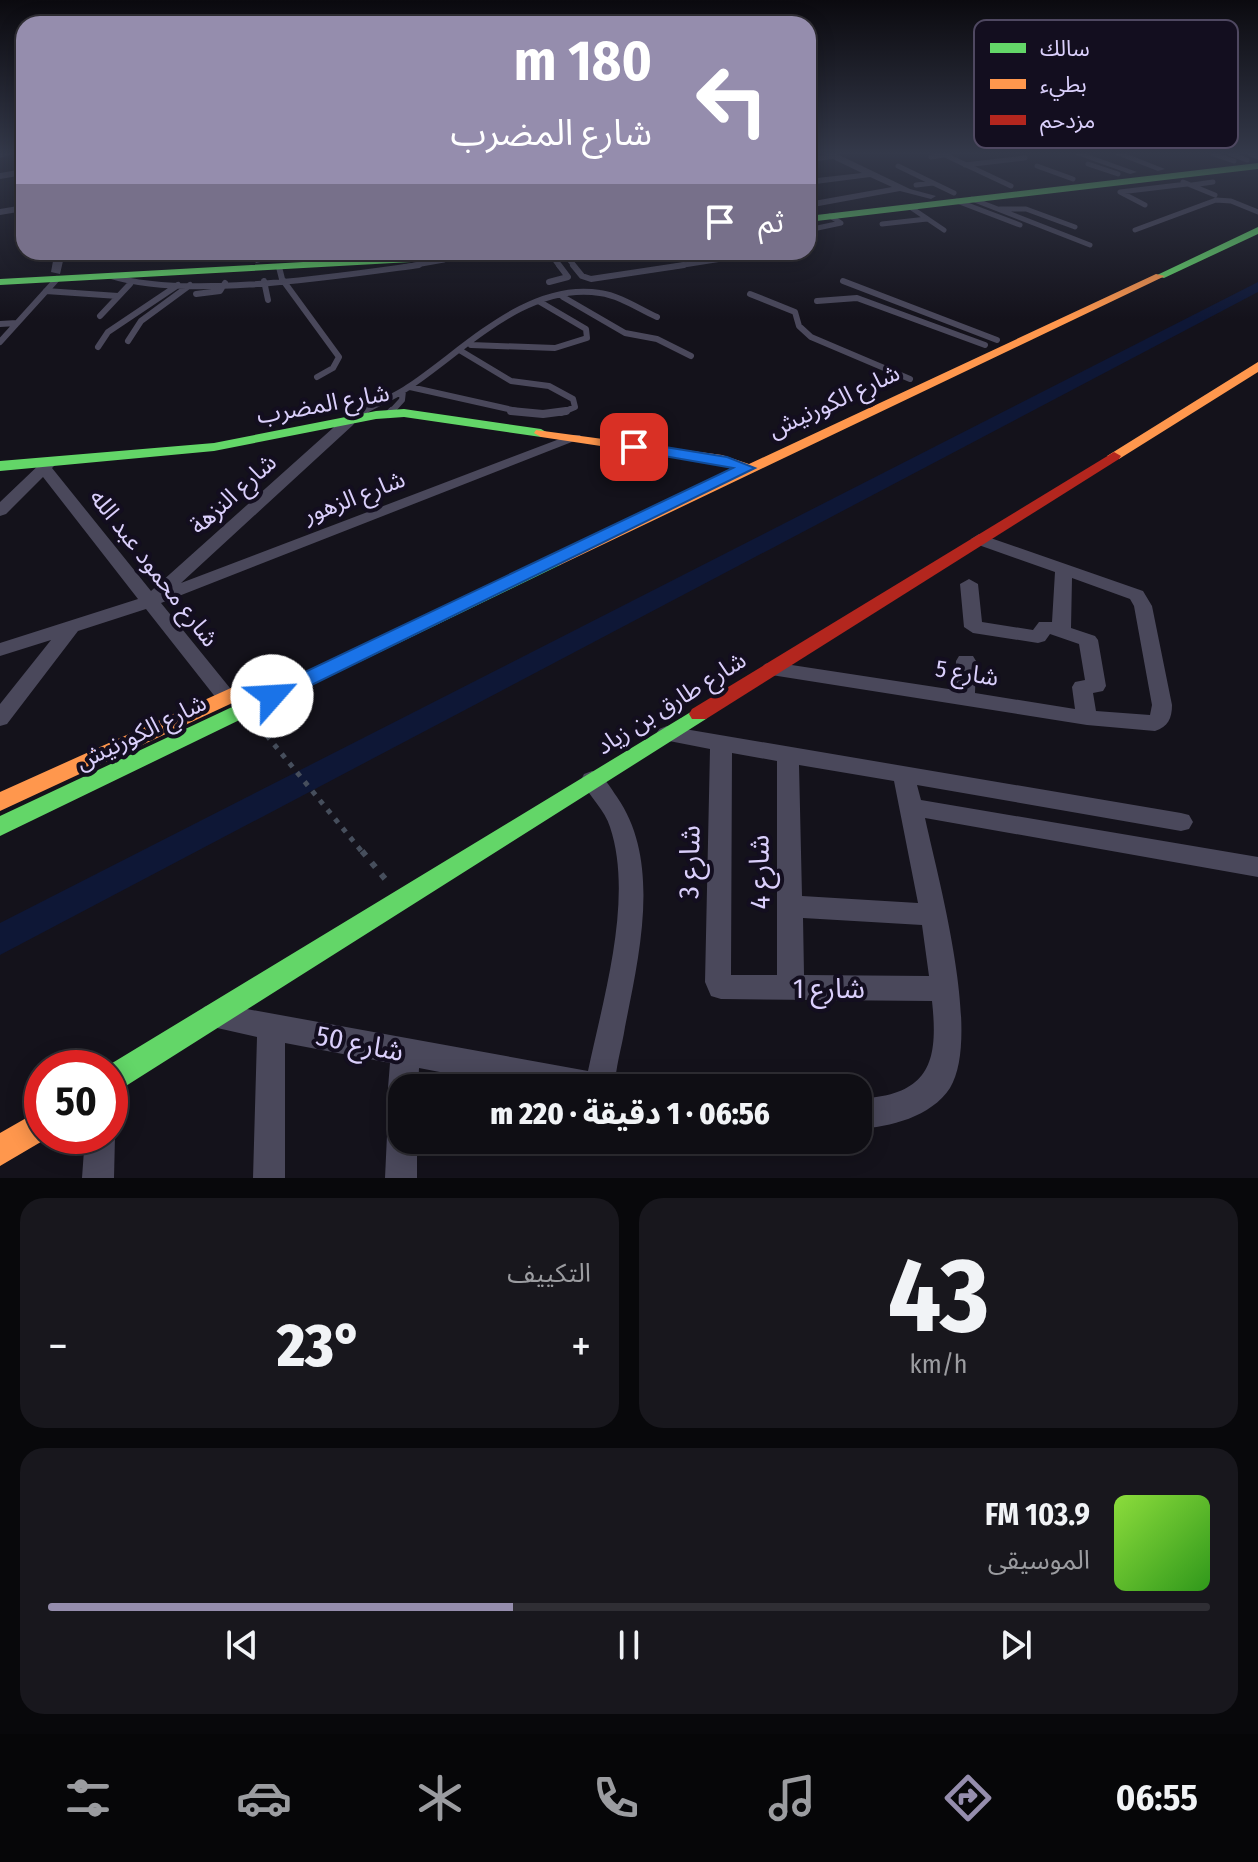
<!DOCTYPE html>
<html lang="ar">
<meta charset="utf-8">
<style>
body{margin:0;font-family:"Fira Sans Condensed","Noto Sans Arabic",sans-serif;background:#18171d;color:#f1f3f6;direction:rtl;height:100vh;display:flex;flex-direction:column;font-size:30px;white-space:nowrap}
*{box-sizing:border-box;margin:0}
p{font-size:26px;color:#9b9ca0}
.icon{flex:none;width:44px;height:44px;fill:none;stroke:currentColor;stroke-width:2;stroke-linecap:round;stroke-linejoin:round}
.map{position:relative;height:1178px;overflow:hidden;direction:ltr}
.panel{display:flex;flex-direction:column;gap:20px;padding:20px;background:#08080b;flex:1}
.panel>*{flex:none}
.hud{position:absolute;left:16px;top:16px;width:800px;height:244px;border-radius:24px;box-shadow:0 4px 20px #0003,0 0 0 2px #2f2e34;direction:rtl;background:#958dad;color:#fff;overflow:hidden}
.speed{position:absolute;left:24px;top:1050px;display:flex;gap:16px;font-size:40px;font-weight:700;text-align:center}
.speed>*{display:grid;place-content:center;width:104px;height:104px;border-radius:50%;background:#0f0e14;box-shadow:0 4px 20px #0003,0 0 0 2px #2f2e34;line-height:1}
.speed .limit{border:12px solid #d22;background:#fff;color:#111}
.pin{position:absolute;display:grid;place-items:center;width:68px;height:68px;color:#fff;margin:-34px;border-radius:16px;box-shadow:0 4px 12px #0006}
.me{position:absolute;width:88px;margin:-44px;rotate:64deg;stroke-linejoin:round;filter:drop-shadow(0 0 6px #0008)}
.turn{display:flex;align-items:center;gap:28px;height:168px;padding:0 32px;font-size:36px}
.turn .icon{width:104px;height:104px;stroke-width:2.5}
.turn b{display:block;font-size:56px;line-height:68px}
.then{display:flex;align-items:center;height:76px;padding:0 32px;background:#0003;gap:16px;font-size:30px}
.big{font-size:60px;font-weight:800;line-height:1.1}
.panel .widget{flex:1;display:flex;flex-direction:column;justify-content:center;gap:12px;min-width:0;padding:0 28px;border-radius:24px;background:#18171d}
.panel .dial{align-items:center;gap:0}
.dial b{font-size:104px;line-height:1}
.song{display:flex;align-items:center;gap:24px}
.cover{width:96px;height:96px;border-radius:12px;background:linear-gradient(135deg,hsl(90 70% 55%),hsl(110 70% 35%))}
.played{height:8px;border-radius:4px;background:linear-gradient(90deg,#958dad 40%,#2f2e34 40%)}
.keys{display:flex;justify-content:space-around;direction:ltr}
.heat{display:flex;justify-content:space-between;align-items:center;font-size:44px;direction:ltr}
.panel .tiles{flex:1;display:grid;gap:20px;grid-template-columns:1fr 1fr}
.widget:last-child{grid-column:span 2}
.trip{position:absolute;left:388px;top:1074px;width:484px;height:80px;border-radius:24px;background:#0f0e14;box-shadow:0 4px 20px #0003,0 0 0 2px #2f2e34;font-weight:800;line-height:80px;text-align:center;direction:rtl}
.tab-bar{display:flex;height:128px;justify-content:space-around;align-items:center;background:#060608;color:#9b9ca0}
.tab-bar .icon{width:56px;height:56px}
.tab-bar .active{color:#958dad}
.tab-bar b{font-size:36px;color:#f1f3f6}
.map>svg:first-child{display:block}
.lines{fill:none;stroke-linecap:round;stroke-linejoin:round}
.canal{fill:#0e1736;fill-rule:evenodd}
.path-far1{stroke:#464e5c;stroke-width:5;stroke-dasharray:5 7;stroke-linecap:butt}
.path{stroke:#464e5c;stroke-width:6;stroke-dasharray:6 9;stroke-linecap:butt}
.lane-far2{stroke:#4a485b;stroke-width:5}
.lane-far1{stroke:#4a485b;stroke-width:6}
.lane{stroke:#4a485b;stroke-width:8}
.street{fill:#4a485b;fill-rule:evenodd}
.fast{fill:#63d668;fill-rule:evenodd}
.slow{fill:#ff974d;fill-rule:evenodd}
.jam{fill:#b3261e;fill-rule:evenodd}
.route{fill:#1a73e8;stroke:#114b97;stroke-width:2}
.labels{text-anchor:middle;stroke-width:8;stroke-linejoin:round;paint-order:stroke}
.street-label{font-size:24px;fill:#dacffb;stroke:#130e1f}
.near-street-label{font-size:28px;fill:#dacffb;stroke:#130e1f}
.key{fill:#130e1f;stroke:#4f4861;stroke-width:2}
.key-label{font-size:22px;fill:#dacffb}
</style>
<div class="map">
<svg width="1258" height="1178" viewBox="0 0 1258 1178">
<rect width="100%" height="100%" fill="#14121b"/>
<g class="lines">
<path class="canal" d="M1258,282V292L0,955V923Z"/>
<path class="path-far1" d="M259,726L363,853"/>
<path class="path" d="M362,851L386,880"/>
<path class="lane-far2" d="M1213,154L1234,161
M1231,154L1247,160
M1250,154L1258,157
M945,155L1011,186
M931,157L949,154
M1088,164L1118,174
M965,165L1025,158
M898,166L954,193
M1037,166L1073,179
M1183,182L1215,195
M916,185L933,183
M1192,185L1213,182
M972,199L1090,245
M957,201L1020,225
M1145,205L1120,192L1187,184
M910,207L944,230
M1000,209H1026L1075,227
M882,224L927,219
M808,230L841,223L830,216
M1135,230L1216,200L1231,201L1258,212
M549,252L560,267
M563,252L575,267
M404,267L444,260
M671,267L728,258L733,255L730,252"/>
<path class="lane-far1" d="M573,265L582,276L591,279L684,265
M279,267L282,279L339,357L333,368L317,377
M111,276C187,300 338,276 419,265
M264,281L268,300
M843,281L997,340
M549,282L568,277L559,265
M46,291L118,296
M196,294L220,291L225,283
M750,294L795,312L799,326L811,337L910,379
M563,297L625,333L657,339L691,356
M817,301L857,298L985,345
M100,316L130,284
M0,324L17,323
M128,341L141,321L190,285
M0,342L57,279
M471,345L555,348L587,338L586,329L540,302
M98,347L108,332L178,285
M461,351L511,381L549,386L573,399L575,407L561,413
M410,387L526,413
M361,413C377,403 395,397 410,386C464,350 528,281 600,293C621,296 639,309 657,317
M390,413L402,400L403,391"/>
<path class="lane" d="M511,411L543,414L566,411
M389,414L392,411
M354,417L364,411"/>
<path class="street" d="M0,154H13L0,158Z
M826,154H837L910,189L936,196L931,199L900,191L808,208V202L892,187L870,177L808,185V179L862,173L833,159L808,162V158Z
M1074,154H1087L1137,172L1130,174Z
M1114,154H1127L1165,169L1158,171Z
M24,169V175L0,179V173Z
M24,205V211L0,215V209Z
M47,252H57L63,261L60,274L51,272L53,261Z
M248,252H258L265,261L256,263Z
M330,252H341L346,257L337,259Z
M377,252H389L391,255L386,258Z
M348,418L355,422L353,425L181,583L570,435H580L582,438L161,603L234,693L237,698L234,703H220L146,609L78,631L7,724L0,726V704L51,640L0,656V643L138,599L43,477L6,514L0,516V502L44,460H54L57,463L52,468L151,591L343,419Z
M979,534L1143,591L1152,606L1172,705C1172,718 1168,727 1155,731L1087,725L765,674L762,669L765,664L772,662L955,690L956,661L959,656H973L976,661L975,693L1075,709L1072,687L1075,682L1085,680L1079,644L1050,634L1045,641L1038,643L973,633L964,627L960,584L969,579L978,584L982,622L1033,630L1039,622H1052L1055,572L973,543L971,539ZM1072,578L1130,599L1134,606L1152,705L1150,715L1096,711L1093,693L1103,691L1106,686L1098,640L1095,636L1071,628Z
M667,726L1181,813L1189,815L1193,822L1189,829L1181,831L917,785L921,800L1258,857V877L925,818C938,878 982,1036 950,1088C931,1117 890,1127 858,1129V1099C928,1095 939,1065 932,1001L721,999L711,996L705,982L710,749L659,739L656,734L659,729ZM732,753L777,761V975H731ZM799,765L894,781L918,903L802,896ZM803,918L922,925L929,976L804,975Z
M592,771C604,775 610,787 617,797C662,862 639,955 625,1027C622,1047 615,1068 615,1088H523L419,1068L418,1088H402V1102L393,1098L388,1088L390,1063L285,1043V1178H253L257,1037L204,1025L200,1016L204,1007L214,1003L588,1071C603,999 634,899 610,827C605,810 589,796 581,780L584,774Z
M402,1120V1140H417V1178H385L387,1135L391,1124Z
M110,1125L115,1136L114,1178H82L85,1136H110Z"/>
<path class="fast" d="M1258,163V169L808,222V216Z
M1258,227V234L1164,278L1155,276Z
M482,252H543L538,255L0,285V279Z
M404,409L541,429L548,433L541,437L404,417L376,419L214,451L0,471V461L214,443L376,411Z
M554,556L563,561L560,565L0,836V816Z
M699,707L706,709L709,714L706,719L110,1096V1068H104Z"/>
<path class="slow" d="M1156,274L1165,276L560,565L554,566L545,561L736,469L720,464L541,437L534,433L536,430L722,455L749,464Z
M1258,362V372L1119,459H1109L1107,456Z
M260,675L267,677L270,682L267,687L0,811V792Z
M42,1109V1136H51L0,1166V1133Z"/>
<path class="jam" d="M1114,452L1121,456L1119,459L706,719H692L689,714L692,709Z"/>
</g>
<linearGradient id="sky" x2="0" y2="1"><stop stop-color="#0b0a0f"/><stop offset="0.48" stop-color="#34394a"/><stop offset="1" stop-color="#34394a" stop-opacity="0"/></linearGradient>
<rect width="1258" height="319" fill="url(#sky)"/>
<path class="route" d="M634,442L727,457L755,468L279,701H265L261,696L265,691L733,468L629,450V443Z"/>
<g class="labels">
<g class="street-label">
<text transform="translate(834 401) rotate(-25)" y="8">شارع الكورنيش</text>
<text transform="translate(323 404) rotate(-10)" y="8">شارع المضرب</text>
<text transform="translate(233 494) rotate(-42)" y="8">شارع النزهة</text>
<text transform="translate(354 497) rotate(-21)" y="8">شارع الزهور</text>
<text transform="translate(154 568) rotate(52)" y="8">شارع محمود عبد الله</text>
<text transform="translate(967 673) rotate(9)" y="8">شارع 5</text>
<text transform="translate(671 703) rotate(-32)" y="8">شارع طارق بن زياد</text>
<text transform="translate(141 732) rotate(-26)" y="8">شارع الكورنيش</text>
</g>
<g class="near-street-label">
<text transform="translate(689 862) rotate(-89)" y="10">شارع 3</text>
<text transform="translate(759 872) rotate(-91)" y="10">شارع 4</text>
<text x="829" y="998">شارع 1</text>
<text transform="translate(360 1043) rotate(11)" y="10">شارع 50</text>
</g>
</g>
<rect x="974" y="20" width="264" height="128" rx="12" class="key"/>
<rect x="990" y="43" width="36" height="10" fill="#63d668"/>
<rect x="990" y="79" width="36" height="10" fill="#ff974d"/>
<rect x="990" y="115" width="36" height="10" fill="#b3261e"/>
<g class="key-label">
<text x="1040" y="56">سالك</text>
<text x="1040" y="92">بطيء</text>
<text x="1040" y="128">مزدحم</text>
</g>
</svg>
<div class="speed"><div class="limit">50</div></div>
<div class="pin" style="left:634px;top:447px;background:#d93025"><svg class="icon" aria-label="arrive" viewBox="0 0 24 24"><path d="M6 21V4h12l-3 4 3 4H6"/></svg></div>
<svg class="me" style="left:272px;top:696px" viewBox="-20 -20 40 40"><circle r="19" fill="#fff"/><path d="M0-13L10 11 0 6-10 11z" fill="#1a73e8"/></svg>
<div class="trip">06:56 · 1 دقيقة · 220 m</div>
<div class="hud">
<div class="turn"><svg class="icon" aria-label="left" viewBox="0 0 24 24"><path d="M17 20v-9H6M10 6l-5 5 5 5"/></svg><div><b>180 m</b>شارع المضرب</div></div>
<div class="then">ثم<svg class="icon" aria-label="arrive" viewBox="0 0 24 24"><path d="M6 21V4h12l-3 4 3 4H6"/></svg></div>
</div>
</div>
<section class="panel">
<div class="tiles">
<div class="widget dial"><b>43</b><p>km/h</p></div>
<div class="widget"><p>التكييف</p>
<div class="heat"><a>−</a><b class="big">23°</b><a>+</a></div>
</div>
<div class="widget">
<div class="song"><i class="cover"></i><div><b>103.9 FM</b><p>الموسيقى</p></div></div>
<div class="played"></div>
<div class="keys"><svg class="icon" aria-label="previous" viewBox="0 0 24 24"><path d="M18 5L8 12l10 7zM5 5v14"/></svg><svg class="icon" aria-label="pause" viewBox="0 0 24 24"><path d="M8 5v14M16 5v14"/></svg><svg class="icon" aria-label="next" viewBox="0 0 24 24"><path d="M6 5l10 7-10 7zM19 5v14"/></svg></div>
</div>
</div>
</section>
<nav class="tab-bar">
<b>06:55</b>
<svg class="icon active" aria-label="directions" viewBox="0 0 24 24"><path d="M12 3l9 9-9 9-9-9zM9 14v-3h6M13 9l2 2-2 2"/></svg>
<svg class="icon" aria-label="music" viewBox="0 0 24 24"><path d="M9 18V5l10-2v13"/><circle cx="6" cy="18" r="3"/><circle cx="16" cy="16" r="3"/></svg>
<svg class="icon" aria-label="phone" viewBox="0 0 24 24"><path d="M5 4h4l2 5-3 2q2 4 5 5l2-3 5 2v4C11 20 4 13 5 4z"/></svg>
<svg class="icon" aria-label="climate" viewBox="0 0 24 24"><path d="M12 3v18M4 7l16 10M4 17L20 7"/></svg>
<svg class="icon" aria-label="car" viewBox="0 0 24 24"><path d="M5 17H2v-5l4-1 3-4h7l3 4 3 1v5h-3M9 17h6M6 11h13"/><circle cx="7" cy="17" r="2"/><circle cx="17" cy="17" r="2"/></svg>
<svg class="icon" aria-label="filters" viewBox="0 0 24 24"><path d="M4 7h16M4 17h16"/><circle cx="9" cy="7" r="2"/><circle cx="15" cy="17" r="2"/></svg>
</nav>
